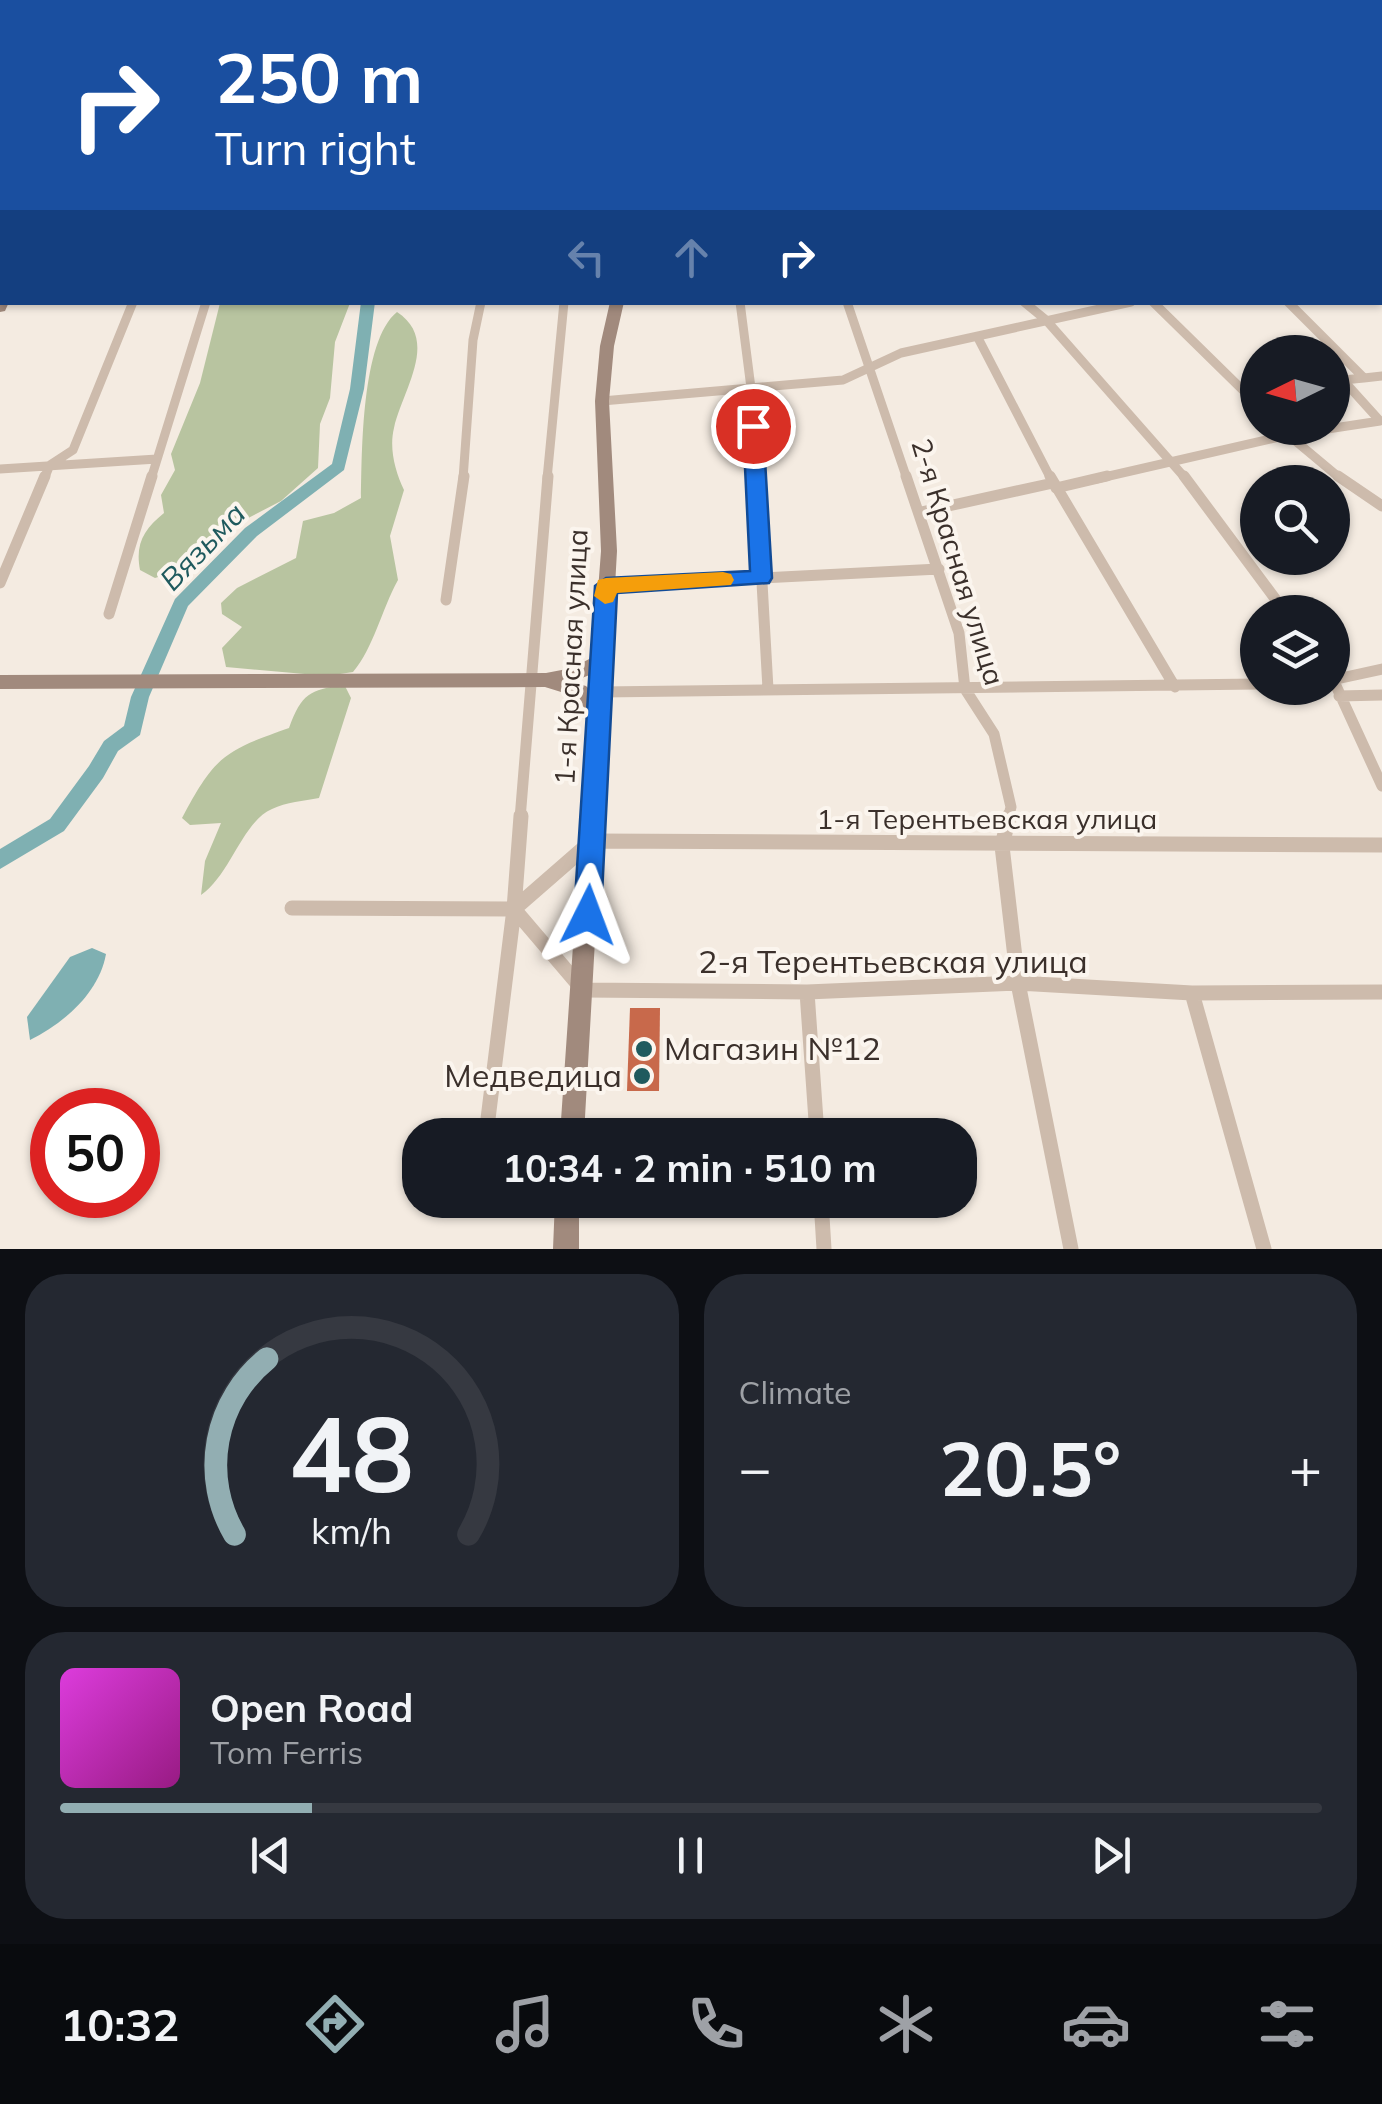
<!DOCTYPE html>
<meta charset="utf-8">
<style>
body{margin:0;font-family:Mulish,sans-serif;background:#242831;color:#f1f3f6;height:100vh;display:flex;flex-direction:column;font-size:38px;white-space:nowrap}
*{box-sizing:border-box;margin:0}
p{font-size:32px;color:#9ea1a6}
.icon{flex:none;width:55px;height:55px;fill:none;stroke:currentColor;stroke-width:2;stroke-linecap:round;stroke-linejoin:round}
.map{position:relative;height:1249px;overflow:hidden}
.side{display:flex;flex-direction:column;gap:25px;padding:25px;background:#0d0f14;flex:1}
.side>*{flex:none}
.guide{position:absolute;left:0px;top:0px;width:1382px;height:305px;box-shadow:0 2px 8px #0004;background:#1a4fa0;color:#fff;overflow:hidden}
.needle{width:65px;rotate:265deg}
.buttons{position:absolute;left:1240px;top:335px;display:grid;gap:20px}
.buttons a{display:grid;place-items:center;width:110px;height:110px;border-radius:50%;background:#171b24;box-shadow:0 2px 8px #0004;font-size:50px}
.speed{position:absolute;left:30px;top:1088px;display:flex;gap:20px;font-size:50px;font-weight:700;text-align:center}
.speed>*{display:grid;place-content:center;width:130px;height:130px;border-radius:50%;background:#171b24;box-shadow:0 2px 8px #0004;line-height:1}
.speed .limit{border:15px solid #d22;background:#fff;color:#111}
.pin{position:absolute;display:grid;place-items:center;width:85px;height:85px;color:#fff;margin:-42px;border:5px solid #fff;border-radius:50%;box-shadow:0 2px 10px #0007}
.me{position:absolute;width:110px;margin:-55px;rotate:3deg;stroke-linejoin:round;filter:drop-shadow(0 0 8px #0008)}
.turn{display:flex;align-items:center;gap:35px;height:210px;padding:0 50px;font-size:45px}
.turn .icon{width:130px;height:130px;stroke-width:2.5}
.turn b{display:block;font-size:70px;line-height:85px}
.lanes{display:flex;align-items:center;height:95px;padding:0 50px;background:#0003;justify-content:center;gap:50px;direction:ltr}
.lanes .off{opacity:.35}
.big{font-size:75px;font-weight:700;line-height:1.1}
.side .tile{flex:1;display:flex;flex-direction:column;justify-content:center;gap:15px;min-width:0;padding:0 35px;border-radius:40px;background:#242831}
.side .dial{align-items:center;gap:0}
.dial svg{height:260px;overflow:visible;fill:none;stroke:#363941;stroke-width:7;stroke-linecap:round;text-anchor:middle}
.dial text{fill:#f1f3f6;stroke:none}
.song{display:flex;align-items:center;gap:30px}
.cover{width:120px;height:120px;border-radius:15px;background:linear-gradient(135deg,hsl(300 70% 55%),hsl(310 70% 35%))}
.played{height:10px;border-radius:5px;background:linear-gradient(90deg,#92aeb2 20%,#363941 20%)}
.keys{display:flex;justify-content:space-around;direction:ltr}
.heat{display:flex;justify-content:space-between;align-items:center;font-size:55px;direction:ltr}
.side .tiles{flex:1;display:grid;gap:25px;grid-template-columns:1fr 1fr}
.tile:last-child{grid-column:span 2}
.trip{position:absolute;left:402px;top:1118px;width:575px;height:100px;border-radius:40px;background:#171b24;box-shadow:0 2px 8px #0004;font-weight:700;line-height:100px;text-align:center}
.menu{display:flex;height:160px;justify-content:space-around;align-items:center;background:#090b0e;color:#9ea1a6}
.menu .icon{width:70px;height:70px}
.menu .current{color:#92aeb2}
.menu b{font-size:45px;color:#f1f3f6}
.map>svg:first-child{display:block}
.green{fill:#b8c4a0}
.water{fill:#7fb0b2}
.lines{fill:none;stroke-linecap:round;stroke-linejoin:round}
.river{fill:#7fb0b2;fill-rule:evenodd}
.building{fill:#c8694b}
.minor-far3{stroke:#cdbbac;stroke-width:8}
.minor-far2{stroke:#cdbbac;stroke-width:9}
.minor-far1{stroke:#cdbbac;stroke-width:11}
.minor{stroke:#cdbbac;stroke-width:15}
.tertiary{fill:#cdbbac;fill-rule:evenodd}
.secondary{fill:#a18a7d;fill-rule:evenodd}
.route{fill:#1a73e8;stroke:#114b97;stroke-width:2.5}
.slow{fill:#f59e0b}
.poi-dot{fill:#1f5a5e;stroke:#fbf5ee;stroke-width:4}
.labels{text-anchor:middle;stroke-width:8;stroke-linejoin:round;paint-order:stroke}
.street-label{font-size:28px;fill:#3b302b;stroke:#fbf5ee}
.water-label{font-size:30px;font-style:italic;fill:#1f5a5e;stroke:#fbf5ee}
.near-street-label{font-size:32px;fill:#3b302b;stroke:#fbf5ee}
.near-poi-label{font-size:32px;fill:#3b302b;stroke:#fbf5ee;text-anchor:start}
</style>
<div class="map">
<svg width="1382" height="1249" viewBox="0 0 1382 1249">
<rect width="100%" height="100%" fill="#f4ebe1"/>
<path class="green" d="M220,303H350L335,342L330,398L320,424L318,468L281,501L200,543L174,572L155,578L140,570C135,544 144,529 164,513L161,495L175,470L171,454L200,383Z
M397,312C440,340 403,389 394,428C389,448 395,471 404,490L390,536L398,580C381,611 374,647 353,672L327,676L226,667L222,648L242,627L222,614L221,603L237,588L296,558L303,521L334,513L361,498C362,453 361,341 397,312Z
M344,684L351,698L319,798C304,801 286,802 272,809C242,822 231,874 201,895L205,861L221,823L190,825L182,818C215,756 224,751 289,728C302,693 309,691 344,684Z"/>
<path class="water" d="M92,948L106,954C99,993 64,1023 30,1040L27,1017L70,957Z"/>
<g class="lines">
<path class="river" d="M361,302H375L364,389L344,470L257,536L188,606L149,697L140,735L118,751L103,778L64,831L0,869V849L50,819L89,766L104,741L124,726L131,697L175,599L245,528L332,464L350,389Z"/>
</g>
<path class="building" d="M630,1008H660L659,1091H627Z"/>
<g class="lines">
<path class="minor-far3" d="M756,0L807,2
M976,0L1031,2"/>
<path class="minor-far2" d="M740,302L751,388L756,479
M847,302L907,479
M1024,302L1046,320L1186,479
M1153,302L1258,405
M1288,302L1364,378L1382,376
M978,338L1051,479
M602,401L843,380L901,353L1131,302
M1280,428L1341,479
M0,469L157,459
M44,479L50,465L73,450L133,302
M151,479L206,302
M463,479L473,340L481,302
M547,479L564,302
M1096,479L1288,435L1380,421L1343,380L1364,378"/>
<path class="minor-far1" d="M756,476L768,689
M906,476L959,633L965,689L994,734L1011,807L1008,819
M1050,476L1175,687
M1184,476L1285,612
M1338,476L1382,506
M1056,488L1107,476
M921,512L1053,483
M0,583L45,476
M606,586L939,569
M446,600L464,476
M109,614L152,476
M1332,677L1382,786
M1332,680L1382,669
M601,692L1258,684
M1339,696L1382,695
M520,819L548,476"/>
<path class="minor" d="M1009,816L1002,846L1018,983L1071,1249
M292,908L514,909L583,990L807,992L1018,983L1192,993L1382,992
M514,909L592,841L1382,845
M807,992L817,1135
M1192,993L1264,1249
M486,1135L514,909L521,816
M478,1200L477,1204H566
M821,1200L824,1249"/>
<path class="tertiary" d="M651,0H659V2H651Z"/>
<path class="secondary" d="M1380,62H1382V68H1380Z
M2,298V302H9L5,311L0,312V299Z
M610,302H624L614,346L609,401L617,551L584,1135H560L589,713L574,696L545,687L0,689V675L546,673L572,668L593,657L601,551L595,401L600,346ZM592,674L591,691L586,686L572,682Z
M555,1200H579V1249H553Z"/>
</g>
<path class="route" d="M753,420L763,426L772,578L769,583L617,593L601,915L597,924L588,927L578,924L574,915L595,586L606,578L750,571L743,426Z"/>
<path class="slow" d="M723,572L731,574L734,580L731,585L617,593L613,602L605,604L594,596L598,580L606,578Z"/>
<g class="poi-dot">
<circle cx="644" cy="1049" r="10"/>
<circle cx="642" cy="1076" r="10"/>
</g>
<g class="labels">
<g class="street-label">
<text transform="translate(958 562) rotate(73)" y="10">2-я Красная улица</text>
<text transform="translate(571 657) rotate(-87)" y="10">1-я Красная улица</text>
<text x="987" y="829">1-я Терентьевская улица</text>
</g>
<g class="water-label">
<text transform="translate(203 547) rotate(-46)" y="10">Вязьма</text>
</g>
<g class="near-street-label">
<text x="893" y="973">2-я Терентьевская улица</text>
</g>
<g class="near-poi-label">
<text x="664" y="1060">Магазин №12</text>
<text x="622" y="1087" text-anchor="end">Медведица</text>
</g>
</g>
</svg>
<div class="buttons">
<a><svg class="needle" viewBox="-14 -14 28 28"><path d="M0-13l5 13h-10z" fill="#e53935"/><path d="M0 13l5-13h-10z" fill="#9ea1a6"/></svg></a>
<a><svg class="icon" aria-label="search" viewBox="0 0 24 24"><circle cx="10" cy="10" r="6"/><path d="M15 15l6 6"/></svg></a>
<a><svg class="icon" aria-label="layers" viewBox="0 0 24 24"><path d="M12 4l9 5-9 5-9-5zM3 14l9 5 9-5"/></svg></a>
</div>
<div class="speed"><div class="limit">50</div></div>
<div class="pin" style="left:753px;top:426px;background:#d93025"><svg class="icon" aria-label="arrive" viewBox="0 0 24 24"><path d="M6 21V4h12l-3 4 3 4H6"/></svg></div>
<svg class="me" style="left:588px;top:915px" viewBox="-20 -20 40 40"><path d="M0-17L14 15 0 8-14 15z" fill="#1a73e8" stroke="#fff" stroke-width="4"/></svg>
<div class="trip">10:34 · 2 min · 510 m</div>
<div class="guide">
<div class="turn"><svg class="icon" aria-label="right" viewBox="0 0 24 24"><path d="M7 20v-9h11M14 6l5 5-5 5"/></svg><div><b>250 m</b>Turn right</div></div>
<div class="lanes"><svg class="icon off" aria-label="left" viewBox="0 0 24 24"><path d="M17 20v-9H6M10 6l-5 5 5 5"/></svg><svg class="icon off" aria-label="ahead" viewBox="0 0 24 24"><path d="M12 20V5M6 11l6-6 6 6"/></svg><svg class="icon" aria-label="right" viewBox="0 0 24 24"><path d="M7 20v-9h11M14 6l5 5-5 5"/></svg></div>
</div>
</div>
<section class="side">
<div class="tiles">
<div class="tile dial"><svg viewBox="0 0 100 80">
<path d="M14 69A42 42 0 1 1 86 69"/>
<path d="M14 69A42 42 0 0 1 24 15" stroke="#92aeb2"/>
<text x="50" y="56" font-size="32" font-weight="700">48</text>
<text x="50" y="72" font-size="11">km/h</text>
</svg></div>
<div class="tile"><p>Climate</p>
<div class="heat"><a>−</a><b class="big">20.5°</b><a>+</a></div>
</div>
<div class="tile">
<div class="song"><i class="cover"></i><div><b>Open Road</b><p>Tom Ferris</p></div></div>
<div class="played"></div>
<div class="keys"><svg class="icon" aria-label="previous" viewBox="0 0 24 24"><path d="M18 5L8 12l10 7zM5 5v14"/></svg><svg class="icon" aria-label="pause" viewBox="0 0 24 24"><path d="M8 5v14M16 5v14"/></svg><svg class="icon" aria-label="next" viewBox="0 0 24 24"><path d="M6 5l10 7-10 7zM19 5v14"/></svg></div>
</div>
</div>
</section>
<nav class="menu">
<b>10:32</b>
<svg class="icon current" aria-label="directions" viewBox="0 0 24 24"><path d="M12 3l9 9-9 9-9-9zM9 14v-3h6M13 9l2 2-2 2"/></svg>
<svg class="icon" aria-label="music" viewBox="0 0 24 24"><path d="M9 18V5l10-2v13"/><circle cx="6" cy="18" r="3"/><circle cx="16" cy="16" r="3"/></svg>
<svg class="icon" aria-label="phone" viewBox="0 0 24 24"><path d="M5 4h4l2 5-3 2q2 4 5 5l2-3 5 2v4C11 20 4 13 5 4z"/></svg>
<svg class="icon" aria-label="climate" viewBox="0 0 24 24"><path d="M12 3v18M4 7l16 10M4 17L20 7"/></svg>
<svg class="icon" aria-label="car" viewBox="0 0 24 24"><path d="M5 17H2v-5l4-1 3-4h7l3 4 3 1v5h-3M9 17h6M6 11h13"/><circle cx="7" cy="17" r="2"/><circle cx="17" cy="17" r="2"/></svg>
<svg class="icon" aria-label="filters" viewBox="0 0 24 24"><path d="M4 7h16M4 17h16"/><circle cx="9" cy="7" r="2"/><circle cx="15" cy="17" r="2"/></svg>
</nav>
